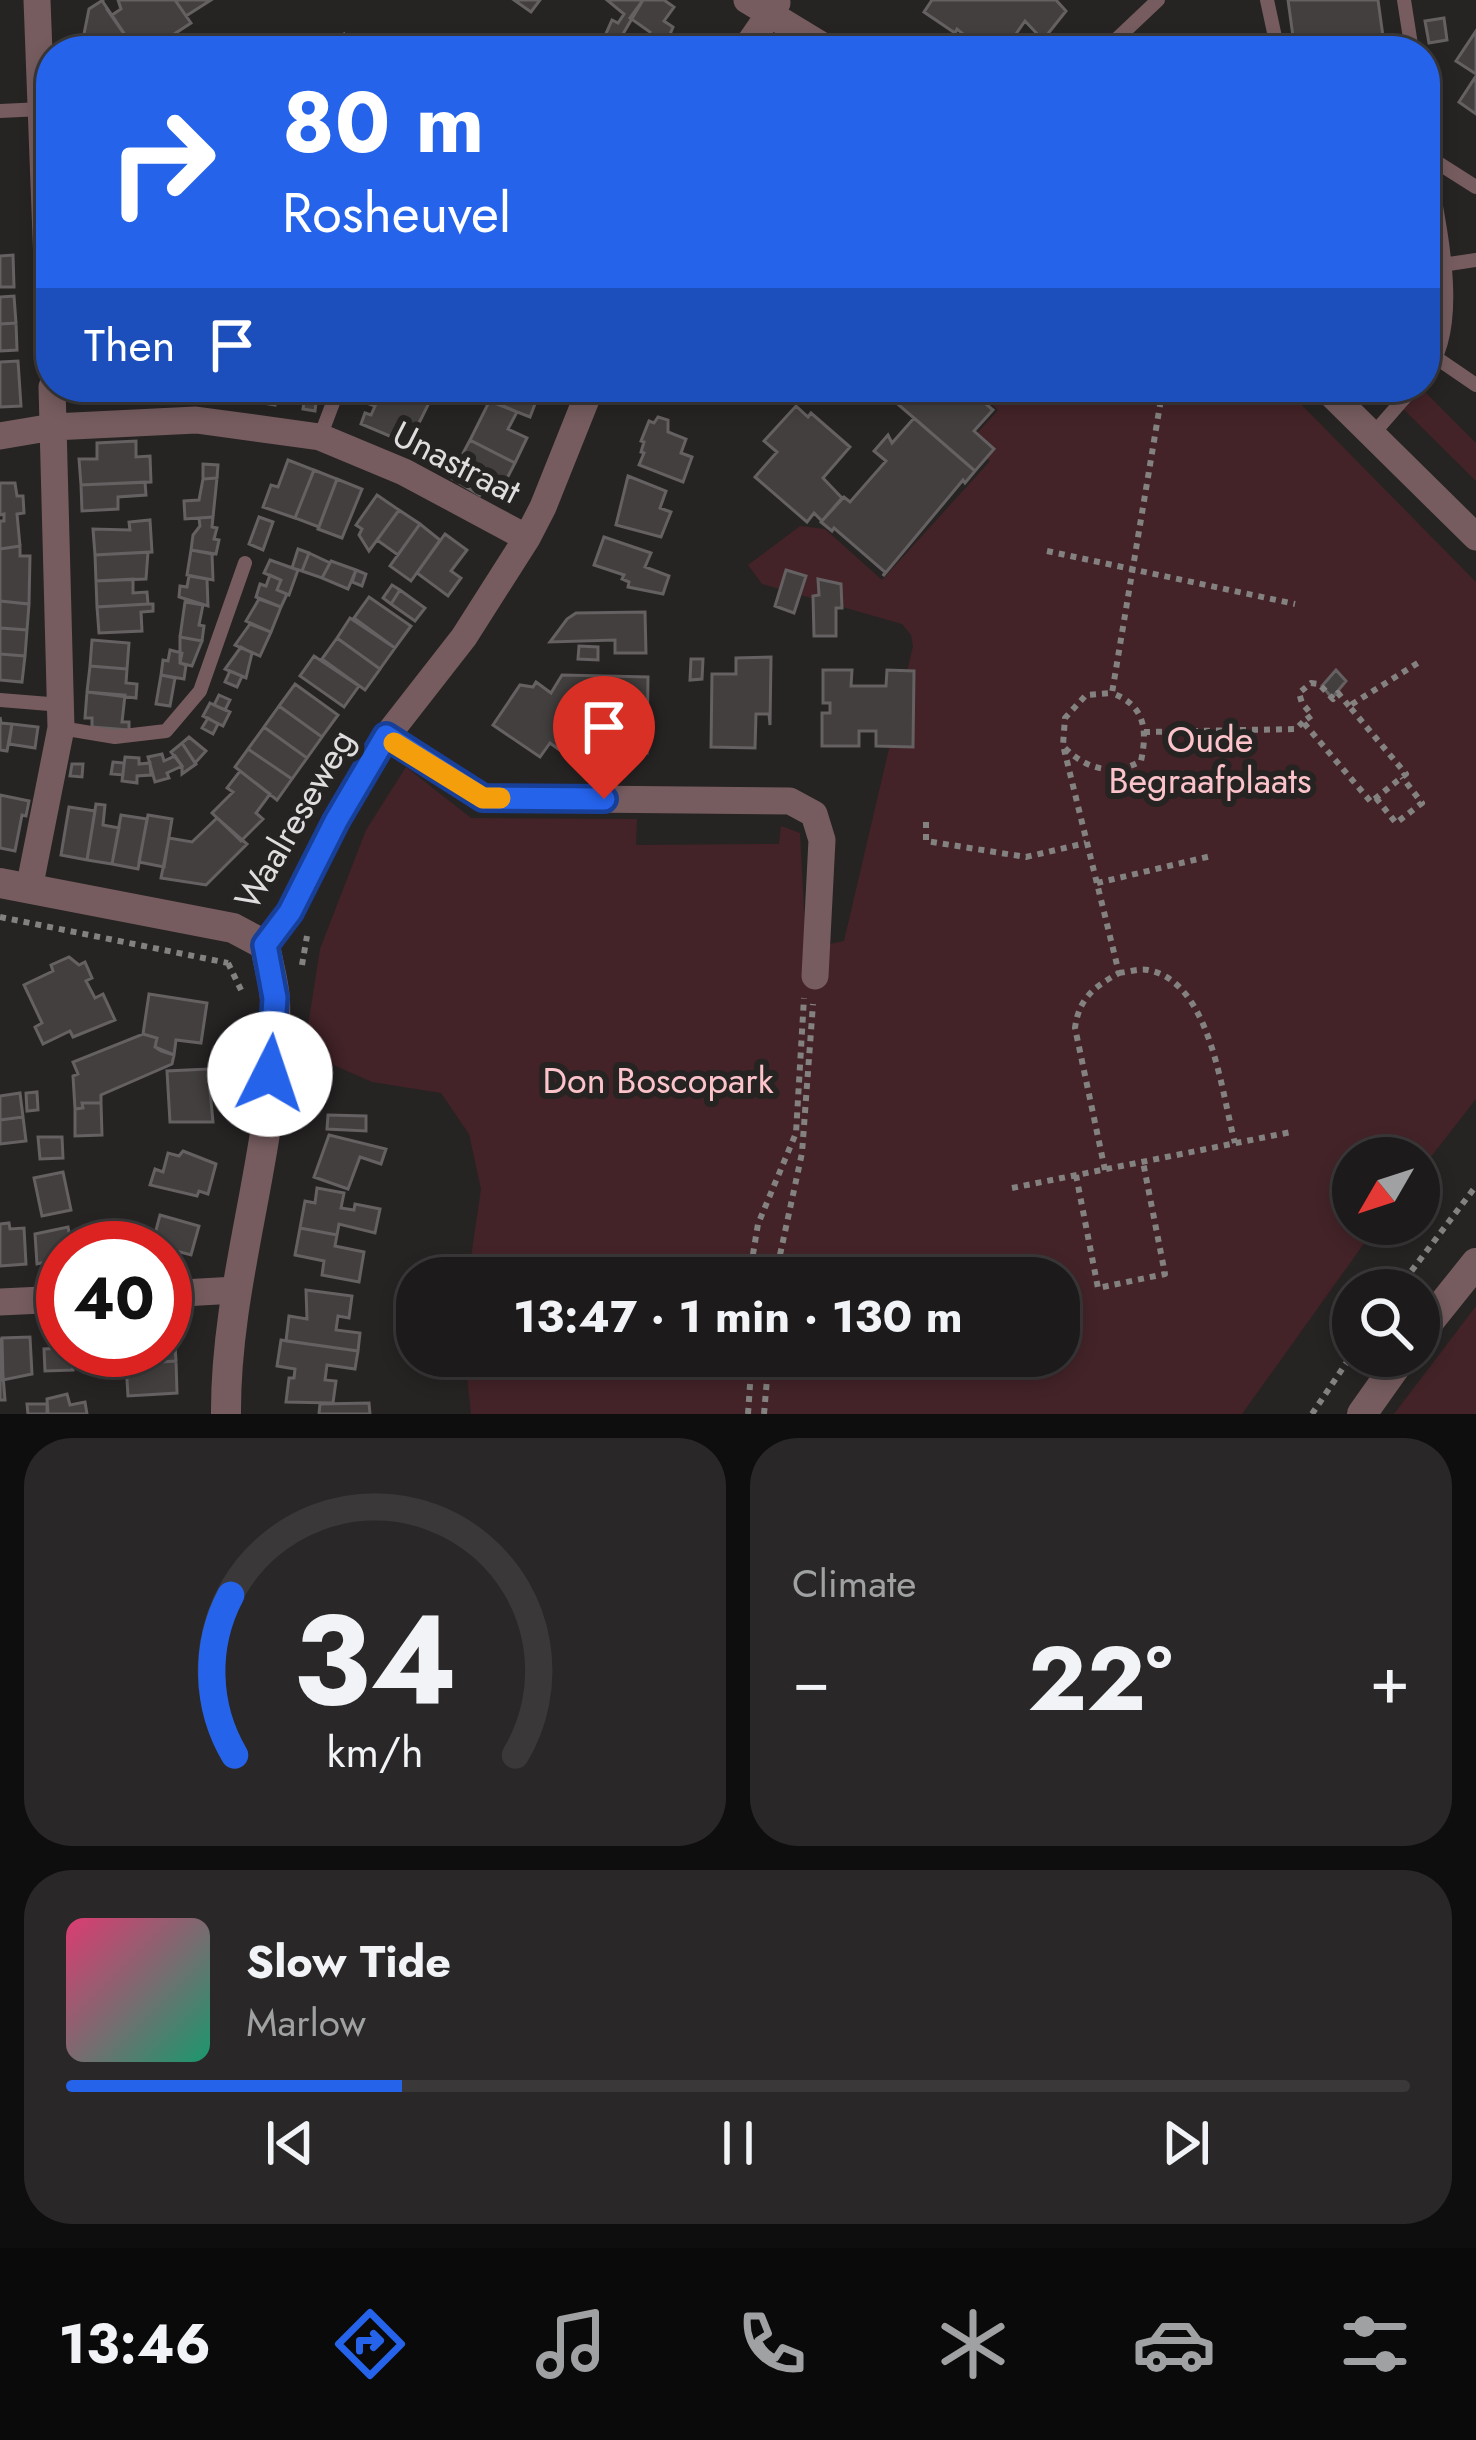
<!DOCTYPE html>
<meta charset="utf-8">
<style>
body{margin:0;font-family:Jost,sans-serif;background:#292727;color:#f1f3f6;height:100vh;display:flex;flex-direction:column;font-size:45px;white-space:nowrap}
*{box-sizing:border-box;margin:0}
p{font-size:39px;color:#a0a1a2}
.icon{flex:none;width:66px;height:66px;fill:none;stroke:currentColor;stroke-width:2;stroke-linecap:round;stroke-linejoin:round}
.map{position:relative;height:1414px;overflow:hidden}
.side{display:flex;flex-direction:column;gap:24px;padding:24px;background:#0f0e0e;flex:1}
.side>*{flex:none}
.banner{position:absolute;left:36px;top:36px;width:1404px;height:366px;border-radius:48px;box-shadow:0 6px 18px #0003,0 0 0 3px #3a3839;background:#2563eb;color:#fff;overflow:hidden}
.needle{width:78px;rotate:231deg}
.fabs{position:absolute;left:1332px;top:1137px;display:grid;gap:24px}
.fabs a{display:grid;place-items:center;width:108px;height:108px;border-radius:50%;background:#1c1a1a;box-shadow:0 6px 18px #0003,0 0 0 3px #3a3839;font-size:60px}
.speed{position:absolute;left:36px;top:1221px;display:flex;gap:24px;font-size:60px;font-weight:700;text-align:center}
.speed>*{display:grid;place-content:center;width:156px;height:156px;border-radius:50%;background:#1c1a1a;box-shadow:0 6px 18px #0003,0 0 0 3px #3a3839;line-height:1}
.speed .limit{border:18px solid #d22;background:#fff;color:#111}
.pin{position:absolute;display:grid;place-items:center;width:102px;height:102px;color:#fff;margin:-123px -51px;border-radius:50% 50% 50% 0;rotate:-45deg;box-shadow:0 0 12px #0007}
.pin .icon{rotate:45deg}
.me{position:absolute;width:132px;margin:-66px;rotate:4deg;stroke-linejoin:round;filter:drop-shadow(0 0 9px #0008)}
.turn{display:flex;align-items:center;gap:42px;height:252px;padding:0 48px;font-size:54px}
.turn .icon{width:156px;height:156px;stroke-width:2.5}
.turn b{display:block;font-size:84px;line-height:102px}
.then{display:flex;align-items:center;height:114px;padding:0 48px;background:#0003;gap:24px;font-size:45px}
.big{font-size:90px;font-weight:700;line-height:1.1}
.side .card{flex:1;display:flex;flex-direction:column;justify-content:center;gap:18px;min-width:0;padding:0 42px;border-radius:48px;background:#292727}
.side .dial{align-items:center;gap:0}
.dial svg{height:312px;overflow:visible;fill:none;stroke:#3a3839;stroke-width:7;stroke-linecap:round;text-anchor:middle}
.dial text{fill:#f1f3f6;stroke:none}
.song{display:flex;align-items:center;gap:36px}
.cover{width:144px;height:144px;border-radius:18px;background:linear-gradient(135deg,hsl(340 70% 55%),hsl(160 70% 35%))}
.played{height:12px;border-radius:6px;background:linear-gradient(90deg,#2563eb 25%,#3a3839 25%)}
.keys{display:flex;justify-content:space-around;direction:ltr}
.heat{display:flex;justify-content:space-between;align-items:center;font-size:66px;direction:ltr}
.side .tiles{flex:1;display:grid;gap:24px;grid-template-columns:1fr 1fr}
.card:last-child{grid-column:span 2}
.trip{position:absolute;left:396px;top:1257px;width:684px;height:120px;border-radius:48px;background:#1c1a1a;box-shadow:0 6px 18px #0003,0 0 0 3px #3a3839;font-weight:700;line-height:120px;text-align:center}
.menu{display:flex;height:192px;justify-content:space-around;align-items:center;background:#0b0a0a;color:#a0a1a2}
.menu .icon{width:84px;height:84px}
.menu .on{color:#2563eb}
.menu b{font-size:54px;color:#f1f3f6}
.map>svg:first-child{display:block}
.green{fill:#432328}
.building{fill:#433f3f;stroke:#656061;stroke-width:3}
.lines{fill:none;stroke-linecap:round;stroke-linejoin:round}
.path{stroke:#848181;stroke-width:6;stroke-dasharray:6 6;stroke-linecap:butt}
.service{stroke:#765c5f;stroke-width:14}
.minor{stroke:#765c5f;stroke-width:27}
.tertiary{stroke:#765c5f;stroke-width:30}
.route-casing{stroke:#184099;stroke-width:30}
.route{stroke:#2563eb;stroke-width:21}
.slow{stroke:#f59e0b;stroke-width:21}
.labels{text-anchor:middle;stroke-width:12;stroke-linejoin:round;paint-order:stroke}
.street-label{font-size:36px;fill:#dfdddd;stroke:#262323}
.park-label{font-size:36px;fill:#fcc4ca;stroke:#262323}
</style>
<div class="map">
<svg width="1476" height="1414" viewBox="0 0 1476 1414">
<rect width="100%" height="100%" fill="#262323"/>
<path class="green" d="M972,387H1284L1476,582V1099L1419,1172V1158H1353V1224H1378L1242,1414H471L465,1356H1059V1278H468L481,1189L469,1134L441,1093L372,1082L304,1052L320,949L366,830L406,767L471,818L637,819L636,845L779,844L781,826L800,833L806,949L844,941L913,646L911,635L902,624L762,584L748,565L800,526L825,529L882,580L990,461L969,442L998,410Z
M1381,387H1420L1476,443V481Z
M1476,1306V1414H1394Z"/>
<path class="building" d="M103,0V2L136,51H73V47L81,49L89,9Z
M175,0L191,23L148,51H136L106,8L112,15L121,9L118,0Z
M175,0H211L186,16Z
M514,0H540L531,12Z
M643,0L617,44L604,38L612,20L618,23L624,14L607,0Z
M643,0H664L674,7L664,21L673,27L663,51H642L650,32L630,18Z
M932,0H1056L1066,11L1043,40L1025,21L1011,41L1017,44L1012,51H984L957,29L955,33L924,12Z
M1288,0H1378L1385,51H1295Z
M1444,18L1447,40L1429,43L1425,21Z
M1476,31V74L1456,61Z
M344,34L353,51H332L327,45Z
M1476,76V114L1459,102Z
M13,255L14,287H0V256Z
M14,296L16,323L0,324V297Z
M16,323L17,350L0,351V324Z
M18,361L21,406L0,407V362Z
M85,387H124V399L85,401Z
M238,387H265L263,403L237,399Z
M265,387H291L290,400L276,398L275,405L263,403Z
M291,387H318L315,411L303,409L304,402L290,400Z
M369,387H384L383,391L391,395L400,387H426L434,393L414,433L396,428L392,437L361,424L365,413L371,415L375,406L364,402Z
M500,387H528L540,391L530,417L494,403Z
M878,387H966L993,410L974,431L994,449L975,471Z
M490,400L517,412L508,429L527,438L515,463L470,440Z
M796,406L808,417L811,413L850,447L823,478L842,498L822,521L814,513L807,522L755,477L777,452L764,441Z
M658,417L668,420V432L686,439L681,453L692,457L683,482L639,465L644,453L641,452L644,442L641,441L649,421L654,423Z
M914,418L975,471L965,483L963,480L883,576L885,572L834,528L832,531L821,522L844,497L850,502L886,461L874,451L888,435L892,443Z
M470,440L515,463L502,488L483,478L476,492L481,496L431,466L440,449L460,459Z
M136,441V457L150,456L151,482L81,485L79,459H97V443Z
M288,460L314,470L295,518L263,507L271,485L278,487Z
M203,464L218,465L217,478L203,479Z
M314,470L337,479L319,527L295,518Z
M628,476L666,491L660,508L671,512L661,537L616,525Z
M217,478L213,517L185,519L184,501L199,500L203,479Z
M337,479L362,489L342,538L318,529Z
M145,482L146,495L118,497V509L82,511L81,485Z
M0,483H15L17,496H23L24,513L17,514L20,546L0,549V521H4V514L0,515Z
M377,495L399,510L369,551L359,535L362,529L356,525Z
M399,510L420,524L398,555L377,540Z
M213,517L212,527L217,528L214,539L219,540L216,554L191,550L193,535L200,526L199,518Z
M259,517L273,522L263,550L249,544Z
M150,520L152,552L95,555L93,529L130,530L129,522Z
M420,524L440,540L411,581L390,566Z
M445,534L467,550L451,571L461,578L448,596L417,573Z
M604,537L651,553L645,567L669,576L663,594L628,587L629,582L622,579L624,575L594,565Z
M20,546V556H30L29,604L0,601V549Z
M298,549L309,553L302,571L292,568Z
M191,550L212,554L213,580L187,575Z
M148,552L146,579L96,581L95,555Z
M309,553L330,563L322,578L302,571Z
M270,560L298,570L289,595L277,590L281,580L264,573Z
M331,561L356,570L348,589L322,578Z
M356,570L366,574L362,586L352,582Z
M786,570L806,576L794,613L775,606Z
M270,575L281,580L277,590L287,594L281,607L256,597L260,584L266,586Z
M189,576L207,579L208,606L179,597L180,586L187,587Z
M133,579V593L147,592L148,604L97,607L96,581Z
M818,579L841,584L842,608H836V636H814L813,596L819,595Z
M392,585L400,590L391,604L383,598Z
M400,590L425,608L415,621L391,604Z
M369,597L411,626L395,648L354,618Z
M259,599L281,607L271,632L246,621Z
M0,601L29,604L27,630L0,628Z
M185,602L203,605L199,625L204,626L202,641L180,637Z
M148,604H153V611L141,612L142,631L99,633L97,607Z
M645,612L646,653H615V640L550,642L567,619L576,613Z
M350,618L395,648L380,669L337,638Z
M250,624L271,632L260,656L235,645Z
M0,628L27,630L25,656L0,654Z
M180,637L202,641L192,666L180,663Z
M337,638L380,669L365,690L322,659Z
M92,640L129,643L127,669L90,666Z
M579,646L598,647V660L578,659Z
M241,647L252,653L246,678L225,669Z
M170,650L182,653L180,663L186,665L184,679L161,675L163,660L168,661Z
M0,654L25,656L22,682L0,680Z
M314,656L359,686L344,707L300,676Z
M771,657L770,725L769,714H756L755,748L711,747L712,674H736V658Z
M691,659H703L702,679L690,680Z
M90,666L127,669L126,683L137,684L136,698L87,692Z
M823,670H852L851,686H886L887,670L914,671L913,747L876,746V731H859V746H822V713H830V703H823Z
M1336,670L1346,681L1332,698L1322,686Z
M230,671L242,676L237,687L225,682Z
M161,675L175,678L170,706L156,704Z
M562,675L648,677L647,753L561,751L550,743L540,757L493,725L520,685L533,687L536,682L551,693Z
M295,684L338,715L322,737L279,706Z
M87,692L125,695L122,722H129V730L92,727V718H85Z
M219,695L230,700L225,710L214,705Z
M210,703L230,712L223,726L203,716Z
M279,706L322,737L307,758L264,727Z
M0,717L1,723L12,724L7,751L0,750Z
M208,718L218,724L213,734L202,728Z
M12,724L38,727L35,748L9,744Z
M264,727L307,758L292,779L248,749Z
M189,737L206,751L195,763L182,743Z
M182,743L196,764L182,774V766L171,752Z
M248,749L292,779L277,800L235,767Z
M162,754L164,761L175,756L182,766L167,773L169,778L155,782L148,757Z
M125,757L139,758V764L150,763L151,775L137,776V783L122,781Z
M113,762L124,763L123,775L111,774Z
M72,764H83L82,777L70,776Z
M240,771L270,794L256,813L263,819L241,841L212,813L233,792L227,788Z
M0,795L29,801L26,816L22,815L15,851L0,848Z
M96,804L105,805L103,825L119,828L112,864L87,860Z
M69,807L95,811L87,860L61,855Z
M121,815L147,819L138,869L112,864Z
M148,815L172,819L164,867L139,862Z
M217,818L247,844L206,885L161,878L169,838L192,842Z
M69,957L79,965L85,962L92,978L86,981L95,998L103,994L115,1020L73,1037L70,1031L43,1044L35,1027L42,1023L24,985L53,971L51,965Z
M149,994L207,1003L201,1043L176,1040L174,1055L155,1047L157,1038L143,1034Z
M143,1034L157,1038L155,1047L161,1051L174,1055L172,1064L101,1095V1103H82L83,1108L75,1109L73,1076L78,1074L73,1062Z
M208,1069L213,1122H170L167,1071Z
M37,1092L38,1110L27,1111L26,1093Z
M20,1093L23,1117L0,1120V1096Z
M82,1103H101L102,1135L75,1136V1109L83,1108Z
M328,1115L366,1116V1131L327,1129Z
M23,1117L26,1141L0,1144V1120Z
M329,1135L386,1149L381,1164L360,1157L348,1189L314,1177Z
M38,1137H62L63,1158L40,1159Z
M183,1151L216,1164L208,1194L199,1191L197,1196L150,1185L155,1169L163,1172L168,1153L179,1156Z
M63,1172L71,1210L42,1216L34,1178Z
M317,1188L344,1193L341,1208L354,1210L355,1204L380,1209L375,1233L339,1224L337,1235L300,1228L305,1201L315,1203Z
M160,1215L199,1226L191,1255L173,1250L171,1254L165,1252V1248H121L127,1226L155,1234Z
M9,1223L10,1229L24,1228L26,1264L0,1266V1224Z
M68,1227L72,1248H63V1258L37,1264L35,1234Z
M300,1228L337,1235L335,1246L364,1252L359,1282L322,1275L324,1261L295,1255Z
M306,1290L352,1296L349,1318L338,1316L336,1330L360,1333L358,1351L286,1341L289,1316L307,1319Z
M165,1330H174L176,1361L143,1363L142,1350H165Z
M30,1337L32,1374L3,1380L2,1338Z
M0,1338L5,1400H0Z
M281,1340L358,1351L355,1369L327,1365L325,1380L336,1381L333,1403L286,1402L289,1378H294L295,1369L277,1366Z
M63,1348L71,1350L73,1370L45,1371L44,1349Z
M176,1361L177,1393L128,1396L126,1364Z
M67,1394L70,1405L85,1402L87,1414H48L47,1399Z
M369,1403L370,1414H319L320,1404Z
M27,1404H47V1414H28Z"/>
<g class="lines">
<path class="path" d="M1047,551L1295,604
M1349,706L1338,693L1333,699L1319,684L1311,683L1299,693L1302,703L1312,715L1303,722L1371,802L1406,774L1349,706L1421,661
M1144,732L1296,729L1303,722
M1065,748C1087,770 1114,776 1141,761C1148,728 1144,705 1112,693
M1376,798L1396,823L1422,803L1402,777
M926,822V841L1026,857L1086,843
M1097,883L1211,856
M241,900L264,892L271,885
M0,917L228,963
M228,963L242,992
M302,965L307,936
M1119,973C1128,972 1140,968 1148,970C1211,982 1221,1092 1235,1143
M1105,1170L1075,1028C1079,998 1094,987 1119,973L1063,745L1065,718L1086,695L1112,693L1163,387
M1076,1175L1098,1288L1165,1274L1143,1162
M1012,1188L1291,1132
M749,1278L758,1224L796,1133L804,998
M775,1278L802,1153L813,1004
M1397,1290L1476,1186
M748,1414L752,1356
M764,1414L769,1356
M1312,1414L1353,1353"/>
<path class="service" d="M1267,0L1278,51
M1404,0L1412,51
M1104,51L1158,0
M0,111L42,109
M1425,145C1434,207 1468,324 1425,374
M1427,156L1476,187
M1425,255L1442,265L1476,260
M1438,359L1476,385
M1373,434L1414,387
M320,437L339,387
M0,700L62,705
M61,728L115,737L166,731L200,691L245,563"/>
<path class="minor" d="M37,0L51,367
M747,0L831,51
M744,51L777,3
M1324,387L1476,537
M0,436L53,427L196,420L320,437L404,472L527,538
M386,737L483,798L790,801L814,814L822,840L815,976
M29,889L61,728L52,387
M265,945L290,912L336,821L386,737L464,637L527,538L543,507L591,387
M165,1294L236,1290
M0,1302L63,1299"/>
<path class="tertiary" d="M0,883L233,928L265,945C268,963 274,982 275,1000C280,1139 225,1275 226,1414
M1419,1334L1476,1263
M1362,1414L1403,1356"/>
</g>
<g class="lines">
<g class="route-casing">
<path id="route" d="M270,1074L275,998L265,945L290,912L336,821L386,736L483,798L604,799"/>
</g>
<use href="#route" class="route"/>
<path class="slow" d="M394,743L483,798H500"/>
</g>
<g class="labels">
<g class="street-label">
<text transform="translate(457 462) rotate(27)" y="13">Unastraat</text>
<text transform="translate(294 819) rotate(-60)" y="13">Waalreseweg</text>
</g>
<g class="park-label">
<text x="1210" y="752">Oude<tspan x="1210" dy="41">Begraafplaats</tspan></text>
<text x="658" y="1093">Don Boscopark</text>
</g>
</g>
</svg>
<div class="fabs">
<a><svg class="needle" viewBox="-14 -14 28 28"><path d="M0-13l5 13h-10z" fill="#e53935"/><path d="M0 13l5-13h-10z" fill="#a0a1a2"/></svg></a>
<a><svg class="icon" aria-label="search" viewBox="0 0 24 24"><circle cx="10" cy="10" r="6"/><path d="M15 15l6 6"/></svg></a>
</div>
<div class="speed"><div class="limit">40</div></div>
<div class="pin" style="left:604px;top:799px;background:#d93025"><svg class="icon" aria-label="arrive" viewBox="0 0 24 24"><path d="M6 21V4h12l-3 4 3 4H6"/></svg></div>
<svg class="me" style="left:270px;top:1074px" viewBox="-20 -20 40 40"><circle r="19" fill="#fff"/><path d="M0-13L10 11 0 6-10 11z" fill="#2563eb"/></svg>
<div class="trip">13:47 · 1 min · 130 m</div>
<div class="banner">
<div class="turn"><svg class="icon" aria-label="right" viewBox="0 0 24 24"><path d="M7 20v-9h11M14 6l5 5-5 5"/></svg><div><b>80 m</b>Rosheuvel</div></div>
<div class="then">Then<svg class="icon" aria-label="arrive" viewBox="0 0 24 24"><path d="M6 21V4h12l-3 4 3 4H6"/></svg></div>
</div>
</div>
<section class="side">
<div class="tiles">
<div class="card dial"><svg viewBox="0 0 100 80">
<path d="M14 69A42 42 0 1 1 86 69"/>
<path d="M14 69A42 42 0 0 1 13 28" stroke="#2563eb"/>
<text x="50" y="56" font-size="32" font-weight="700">34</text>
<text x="50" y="72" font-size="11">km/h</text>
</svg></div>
<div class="card"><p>Climate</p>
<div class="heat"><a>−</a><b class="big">22°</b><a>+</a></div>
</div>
<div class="card">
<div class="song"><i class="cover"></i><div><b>Slow Tide</b><p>Marlow</p></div></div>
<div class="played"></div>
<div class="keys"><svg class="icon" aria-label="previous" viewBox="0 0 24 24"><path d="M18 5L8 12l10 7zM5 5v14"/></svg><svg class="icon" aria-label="pause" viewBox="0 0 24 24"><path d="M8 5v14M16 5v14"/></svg><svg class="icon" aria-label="next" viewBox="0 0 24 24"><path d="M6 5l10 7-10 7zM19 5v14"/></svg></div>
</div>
</div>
</section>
<nav class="menu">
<b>13:46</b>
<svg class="icon on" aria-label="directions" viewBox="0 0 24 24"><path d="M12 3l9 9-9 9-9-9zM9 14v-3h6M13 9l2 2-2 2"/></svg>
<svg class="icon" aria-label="music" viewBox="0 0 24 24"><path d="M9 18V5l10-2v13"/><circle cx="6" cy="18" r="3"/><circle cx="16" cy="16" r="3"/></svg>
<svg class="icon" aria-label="phone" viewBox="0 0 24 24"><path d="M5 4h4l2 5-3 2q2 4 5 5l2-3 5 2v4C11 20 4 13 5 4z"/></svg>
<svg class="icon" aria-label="climate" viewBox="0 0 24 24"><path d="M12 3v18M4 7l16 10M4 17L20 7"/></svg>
<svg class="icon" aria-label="car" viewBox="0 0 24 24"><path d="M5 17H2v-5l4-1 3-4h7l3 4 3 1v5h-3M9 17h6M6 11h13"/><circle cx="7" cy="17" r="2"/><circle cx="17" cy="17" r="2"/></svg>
<svg class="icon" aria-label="filters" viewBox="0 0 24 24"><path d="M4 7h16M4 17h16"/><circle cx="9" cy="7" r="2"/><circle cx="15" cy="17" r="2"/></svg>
</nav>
